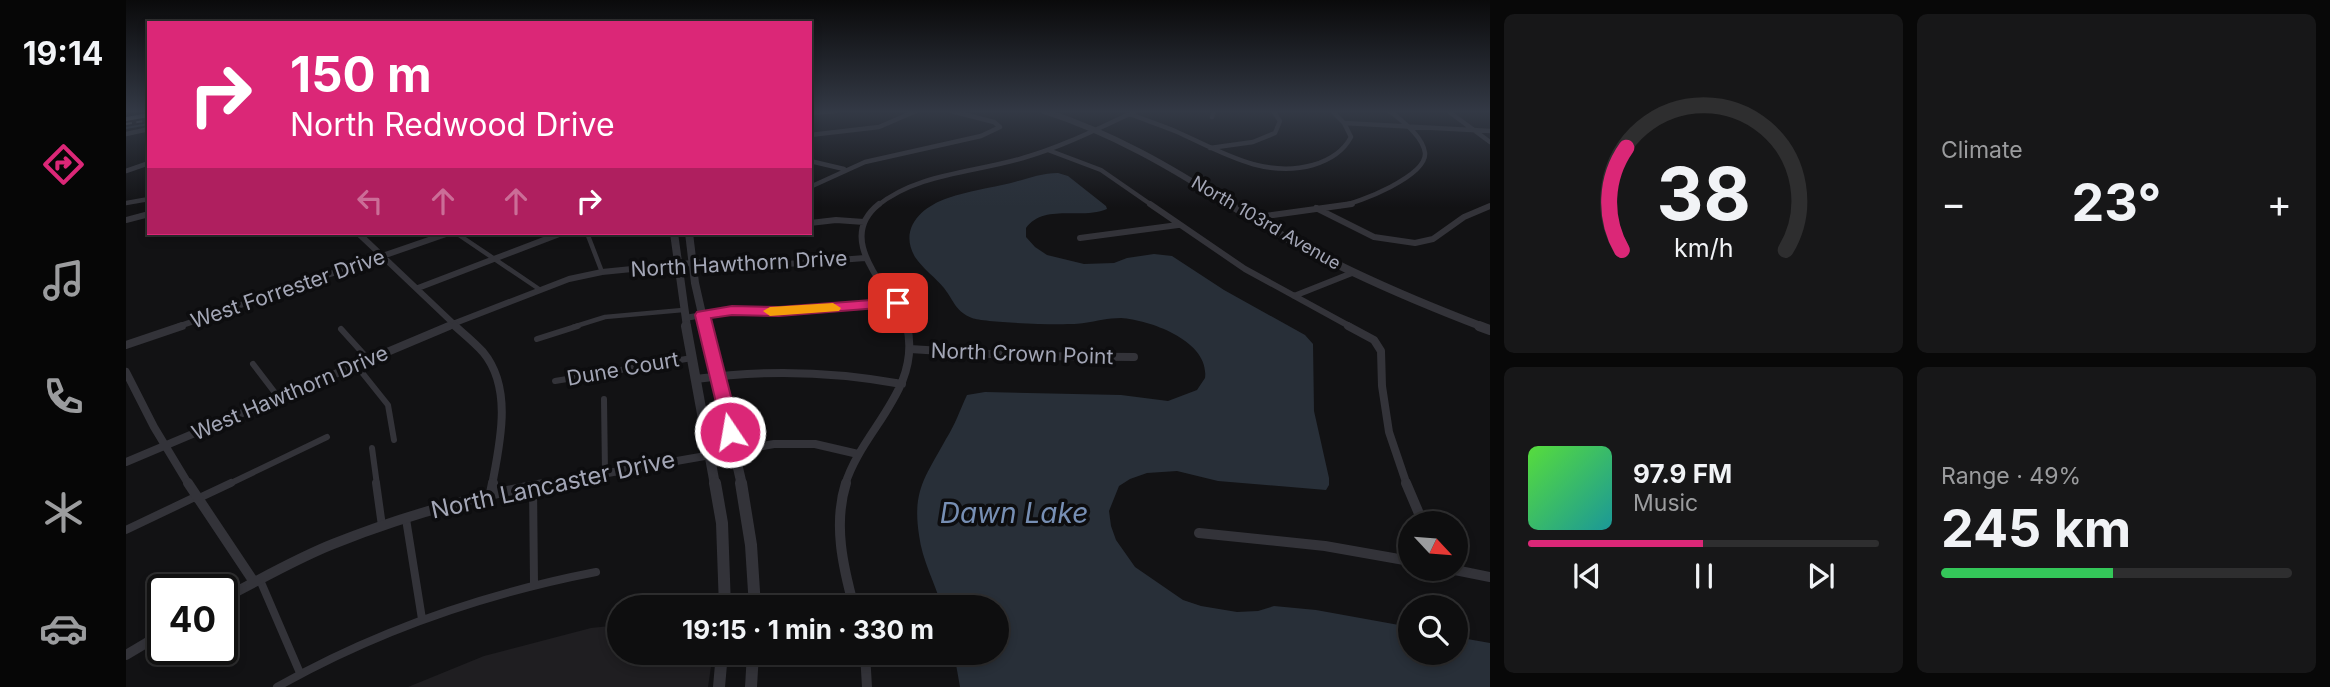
<!DOCTYPE html>
<meta charset="utf-8">
<style>
body{margin:0;font-family:Inter,sans-serif;background:#171718;color:#f1f3f6;height:100vh;display:flex;flex-direction:column;font-size:26px;white-space:nowrap}
*{box-sizing:border-box;margin:0}
p{font-size:23px;color:#9b9c9e}
.icon{flex:none;width:38px;height:38px;fill:none;stroke:currentColor;stroke-width:2;stroke-linecap:round;stroke-linejoin:round}
.map{position:relative;flex:1;overflow:hidden}
.drawer{display:flex;flex-direction:column;gap:14px;padding:14px;background:#080808;width:840px}
.drawer>*{flex:none}
.top-card{position:absolute;left:21px;top:21px;width:665px;height:214px;border-radius:0px;box-shadow:0 4px 10px #0003,0 0 0 2px #2e2e2f;background:#db2777;color:#fff;overflow:hidden}
.needle{width:46px;rotate:116deg}
.buttons{position:absolute;left:1272px;top:511px;display:grid;gap:14px}
.buttons a{display:grid;place-items:center;width:70px;height:70px;border-radius:50%;background:#0e0e0f;box-shadow:0 4px 10px #0003,0 0 0 2px #2e2e2f;font-size:35px}
.speed{position:absolute;left:21px;top:574px;display:flex;gap:14px;font-size:35px;font-weight:700;text-align:center}
.speed>*{display:grid;place-content:center;width:91px;height:91px;border-radius:50%;background:#0e0e0f;box-shadow:0 4px 10px #0003,0 0 0 2px #2e2e2f;line-height:1}
.speed .limit{border:4px solid #111;border-radius:10px;background:#fff;color:#111}
.pin{position:absolute;display:grid;place-items:center;width:60px;height:60px;color:#fff;margin:-30px;border-radius:14px;box-shadow:0 4px 10px #0006}
.me{position:absolute;width:77px;margin:-38px;rotate:348deg;stroke-linejoin:round;filter:drop-shadow(0 0 5px #0008)}
.turn{display:flex;align-items:center;gap:24px;height:147px;padding:0 28px;font-size:32px}
.turn .icon{width:91px;height:91px;stroke-width:2.5}
.turn b{display:block;font-size:49px;line-height:60px}
.lanes{display:flex;align-items:center;height:66px;padding:0 28px;background:#0003;justify-content:center;gap:35px;direction:ltr}
.lanes .off{opacity:.35}
.big{font-size:52px;font-weight:700;line-height:1.1}
.drawer .card{flex:1;display:flex;flex-direction:column;justify-content:center;gap:10px;min-width:0;padding:0 24px;border-radius:10px;background:#171718}
.drawer .dial{align-items:center;gap:0}
.dial svg{height:182px;overflow:visible;fill:none;stroke:#2e2e2f;stroke-width:7;stroke-linecap:round;text-anchor:middle}
.dial text{fill:#f1f3f6;stroke:none}
.song{display:flex;align-items:center;gap:21px}
.cover{width:84px;height:84px;border-radius:10px;background:linear-gradient(135deg,hsl(110 70% 55%),hsl(180 70% 35%))}
.played{height:7px;border-radius:4px;background:linear-gradient(90deg,#db2777 50%,#2e2e2f 50%)}
.keys{display:flex;justify-content:space-around;direction:ltr}
.heat{display:flex;justify-content:space-between;align-items:center;font-size:38px;direction:ltr}
.charge{height:10px;border-radius:5px;background:linear-gradient(90deg,#34c759 49%,#2e2e2f 0)}
.drawer .tiles{flex:1;display:grid;gap:14px;grid-template-columns:repeat(2,1fr)}
.trip{position:absolute;left:481px;top:595px;width:402px;height:70px;border-radius:35px;background:#0e0e0f;box-shadow:0 4px 10px #0003,0 0 0 2px #2e2e2f;font-weight:700;line-height:70px;text-align:center}
main{display:flex;flex:1;min-height:0}
.dock{display:flex;flex-direction:column;width:126px;justify-content:space-around;align-items:center;background:#060606;color:#9b9c9e}
.dock .icon{width:49px;height:49px}
.dock .active{color:#db2777}
.dock b{font-size:32px;color:#f1f3f6}
.map>svg:first-child{display:block}
.built{fill:#1f1e21}
.water{fill:#282f38}
.lines{fill:none;stroke-linecap:round;stroke-linejoin:round}
.stream{stroke:#282f38;stroke-width:2}
.pedestrian-far2{stroke:#333339;stroke-width:4.5}
.pedestrian-far1{stroke:#333339;stroke-width:6}
.pedestrian{stroke:#333339;stroke-width:8}
.minor-far3{stroke:#333339;stroke-width:4.5}
.minor-far2{stroke:#333339;stroke-width:6}
.minor-far1{stroke:#333339;stroke-width:8}
.minor{stroke:#333339;stroke-width:10}
.tertiary-far3{stroke:#333339;stroke-width:6}
.tertiary-far2{stroke:#333339;stroke-width:8}
.tertiary-far1{stroke:#333339;stroke-width:10}
.tertiary{stroke:#333339;stroke-width:12}
.trunk{fill:#575862;fill-rule:evenodd}
.rail{stroke:#484950;stroke-width:2;stroke-dasharray:6 4.5;stroke-linecap:butt}
.route{fill:#db2777;stroke:#8e194d;stroke-width:2}
.slow{fill:#f59e0b}
.labels{text-anchor:middle;stroke-width:7;stroke-linejoin:round;paint-order:stroke}
.far-street-label{font-size:18px;fill:#a3a6b6;stroke:#0d0d0f}
.street-label{font-size:21px;fill:#a3a6b6;stroke:#0d0d0f}
.near-street-label{font-size:24px;fill:#a3a6b6;stroke:#0d0d0f}
.near-water-label{font-size:28px;font-style:italic;fill:#778fb4;stroke:#0d0d0f}
</style>
<main>
<nav class="dock">
<b>19:14</b>
<svg class="icon active" aria-label="directions" viewBox="0 0 24 24"><path d="M12 3l9 9-9 9-9-9zM9 14v-3h6M13 9l2 2-2 2"/></svg>
<svg class="icon" aria-label="music" viewBox="0 0 24 24"><path d="M9 18V5l10-2v13"/><circle cx="6" cy="18" r="3"/><circle cx="16" cy="16" r="3"/></svg>
<svg class="icon" aria-label="phone" viewBox="0 0 24 24"><path d="M5 4h4l2 5-3 2q2 4 5 5l2-3 5 2v4C11 20 4 13 5 4z"/></svg>
<svg class="icon" aria-label="climate" viewBox="0 0 24 24"><path d="M12 3v18M4 7l16 10M4 17L20 7"/></svg>
<svg class="icon" aria-label="car" viewBox="0 0 24 24"><path d="M5 17H2v-5l4-1 3-4h7l3 4 3 1v5h-3M9 17h6M6 11h13"/><circle cx="7" cy="17" r="2"/><circle cx="17" cy="17" r="2"/></svg>
</nav>
<div class="map">
<svg width="1364" height="687" viewBox="0 0 1364 687">
<rect width="100%" height="100%" fill="#121214"/>
<path class="built" d="M493,625L494,653H587L582,687H282L358,656L465,628Z"/>
<path class="water" d="M932,173L942,176L980,206L981,209C956,220 918,203 900,228V237L909,247L921,255L958,264L988,263L1001,258L1028,254L1046,256L1098,290L1179,335L1187,344L1188,411L1203,478V485L1200,490L1092,481L1051,471L1021,473L1004,479L993,486L983,511L985,526L990,540L1009,567L1057,600L1075,606L1111,612L1132,611L1148,606L1190,610L1284,627V653H1330V637L1364,643V687H834L828,653H872V607H816C809,583 796,560 793,535C786,490 800,476 820,439C829,425 834,410 841,395L859,392L995,395L1042,401L1071,390L1079,378C1084,341 1024,320 995,318C982,318 971,321 958,323C943,326 860,323 846,318C830,312 828,301 818,288C809,277 797,269 789,257C772,228 797,206 822,198C842,191 864,188 885,183C900,179 916,173 932,173Z"/>
<g class="lines">
<path class="stream" d="M0,128L23,124"/>
<path class="pedestrian-far2" d="M330,233L413,289
M461,233L476,272
M447,327L479,317L557,310"/>
<path class="pedestrian-far1" d="M215,329L243,360
M411,339L452,326
M127,364L153,398
M230,365L262,405L268,440
M429,381L566,358
M478,399L479,473
M246,448L251,485
M101,485L201,437"/>
<path class="pedestrian" d="M250,483L256,526
M407,485L408,583
M71,499L105,483
M280,519L296,619
M0,530L69,497
M134,580L174,673
M151,687C252,630 357,594 470,572"/>
<path class="minor-far3" d="M1322,111L1364,142
M684,113L709,111
M1004,114C1019,120 1035,125 1049,131C1094,151 1137,179 1187,165C1204,160 1217,152 1225,137L1218,123L1206,111
M1086,117L1088,111
M1218,123L1364,131
M0,134L23,129
M684,135L753,127L790,111
M1084,148L1127,142L1149,133L1154,121L1147,111
M922,150L975,170L1027,206
M684,161L718,169
M0,171L23,163
M684,187L739,162L855,136L874,127L868,122L825,111
M0,203L23,199
M751,206C792,173 847,173 897,158C936,147 973,128 1010,111
M1214,206C1233,203 1301,176 1299,153C1297,136 1276,121 1264,111"/>
<path class="minor-far2" d="M753,204C706,241 767,290 781,327
M1024,204L1119,269L1225,327
M1190,208L1248,237L1289,243L1307,239L1338,217L1364,206
M1125,218L1226,204
M0,220L23,214
M684,223L710,220L738,222
M232,233L331,327
M954,238L1052,225
M292,288L436,233
M1168,296L1226,273
M559,318L606,310L653,312L772,303
M51,327L323,233
M319,327L443,279L476,272L576,262L661,264L739,258"/>
<path class="minor-far1" d="M329,326C338,334 349,343 357,352C387,388 374,443 366,485
M1222,326L1248,340L1255,351L1256,386L1263,432L1281,485
M0,345L56,326
M784,349L897,356L1008,357
M0,372L28,427L63,485
M570,379C641,369 706,371 776,384
M0,462L323,326
M413,485L648,444H689L732,454
M719,485C736,429 796,390 781,326"/>
<path class="minor" d="M62,483L128,582
M720,483C707,524 717,567 728,607
M1280,483L1297,523
M365,493L367,483
M1073,533L1199,546L1284,561
M1324,569L1364,577
M96,599C132,581 169,559 207,544C277,516 348,496 423,483
M739,653L741,687
M0,655L37,633"/>
<path class="tertiary-far3" d="M918,111C986,133 1045,167 1105,206"/>
<path class="tertiary-far2" d="M1103,204C1183,255 1268,293 1357,327
M548,233L561,327
M563,233L569,283L579,327"/>
<path class="tertiary-far1" d="M560,326L589,485
M579,326L616,485
M1353,326L1364,330"/>
<path class="tertiary" d="M589,483L596,523L599,607
M615,483L625,545L629,607
M593,687L596,653
M625,687L627,653"/>
<path class="trunk" d="M23,113V117L0,121V117Z"/>
<path class="rail" d="M0,124L23,120"/>
</g>
<linearGradient id="sky" x2="0" y2="1"><stop stop-color="#0a0a0b"/><stop offset="0.54" stop-color="#333945"/><stop offset="1" stop-color="#333945" stop-opacity="0"/></linearGradient>
<rect width="1364" height="207" fill="url(#sky)"/>
<path class="route" d="M772,298L779,303L777,306L653,316L606,315L585,318L614,432L611,436H598L569,315L571,312L606,306L653,307Z"/>
<path class="slow" d="M707,303L715,308L713,311L644,316L637,311L644,307Z"/>
<g class="labels">
<g class="far-street-label">
<text transform="translate(1140 223) rotate(30)" y="6">North 103rd Avenue</text>
</g>
<g class="street-label">
<text transform="translate(613 264) rotate(-3)" y="7">North Hawthorn Drive</text>
<text transform="translate(162 289) rotate(-19)" y="7">West Forrester Drive</text>
<text transform="translate(896 354) rotate(2)" y="7">North Crown Point</text>
<text transform="translate(497 369) rotate(-10)" y="7">Dune Court</text>
<text transform="translate(164 393) rotate(-23)" y="7">West Hawthorn Drive</text>
</g>
<g class="near-street-label">
<text transform="translate(427 485) rotate(-12)" y="8">North Lancaster Drive</text>
</g>
<g class="near-water-label">
<text x="888" y="523">Dawn Lake</text>
</g>
</g>
</svg>
<div class="buttons">
<a><svg class="needle" viewBox="-14 -14 28 28"><path d="M0-13l5 13h-10z" fill="#e53935"/><path d="M0 13l5-13h-10z" fill="#9b9c9e"/></svg></a>
<a><svg class="icon" aria-label="search" viewBox="0 0 24 24"><circle cx="10" cy="10" r="6"/><path d="M15 15l6 6"/></svg></a>
</div>
<div class="speed"><div class="limit">40</div></div>
<div class="pin" style="left:772px;top:303px;background:#d93025"><svg class="icon" aria-label="arrive" viewBox="0 0 24 24"><path d="M6 21V4h12l-3 4 3 4H6"/></svg></div>
<svg class="me" style="left:604px;top:432px" viewBox="-20 -20 40 40"><circle r="17" fill="#db2777" stroke="#fff" stroke-width="3"/><path d="M0-11L8 9 0 5-8 9z" fill="#fff"/></svg>
<div class="trip">19:15 · 1 min · 330 m</div>
<div class="top-card">
<div class="turn"><svg class="icon" aria-label="right" viewBox="0 0 24 24"><path d="M7 20v-9h11M14 6l5 5-5 5"/></svg><div><b>150 m</b>North Redwood Drive</div></div>
<div class="lanes"><svg class="icon off" aria-label="left" viewBox="0 0 24 24"><path d="M17 20v-9H6M10 6l-5 5 5 5"/></svg><svg class="icon off" aria-label="ahead" viewBox="0 0 24 24"><path d="M12 20V5M6 11l6-6 6 6"/></svg><svg class="icon off" aria-label="ahead" viewBox="0 0 24 24"><path d="M12 20V5M6 11l6-6 6 6"/></svg><svg class="icon" aria-label="right" viewBox="0 0 24 24"><path d="M7 20v-9h11M14 6l5 5-5 5"/></svg></div>
</div>
</div>
<section class="drawer">
<div class="tiles">
<div class="card dial"><svg viewBox="0 0 100 80">
<path d="M14 69A42 42 0 1 1 86 69"/>
<path d="M14 69A42 42 0 0 1 16 24" stroke="#db2777"/>
<text x="50" y="56" font-size="32" font-weight="700">38</text>
<text x="50" y="72" font-size="11">km/h</text>
</svg></div>
<div class="card"><p>Climate</p>
<div class="heat"><a>−</a><b class="big">23°</b><a>+</a></div>
</div>
<div class="card">
<div class="song"><i class="cover"></i><div><b>97.9 FM</b><p>Music</p></div></div>
<div class="played"></div>
<div class="keys"><svg class="icon" aria-label="previous" viewBox="0 0 24 24"><path d="M18 5L8 12l10 7zM5 5v14"/></svg><svg class="icon" aria-label="pause" viewBox="0 0 24 24"><path d="M8 5v14M16 5v14"/></svg><svg class="icon" aria-label="next" viewBox="0 0 24 24"><path d="M6 5l10 7-10 7zM19 5v14"/></svg></div>
</div>
<div class="card"><p>Range · 49%</p><b class="big">245 km</b><div class="charge"></div></div>
</div>
</section>
</main>
